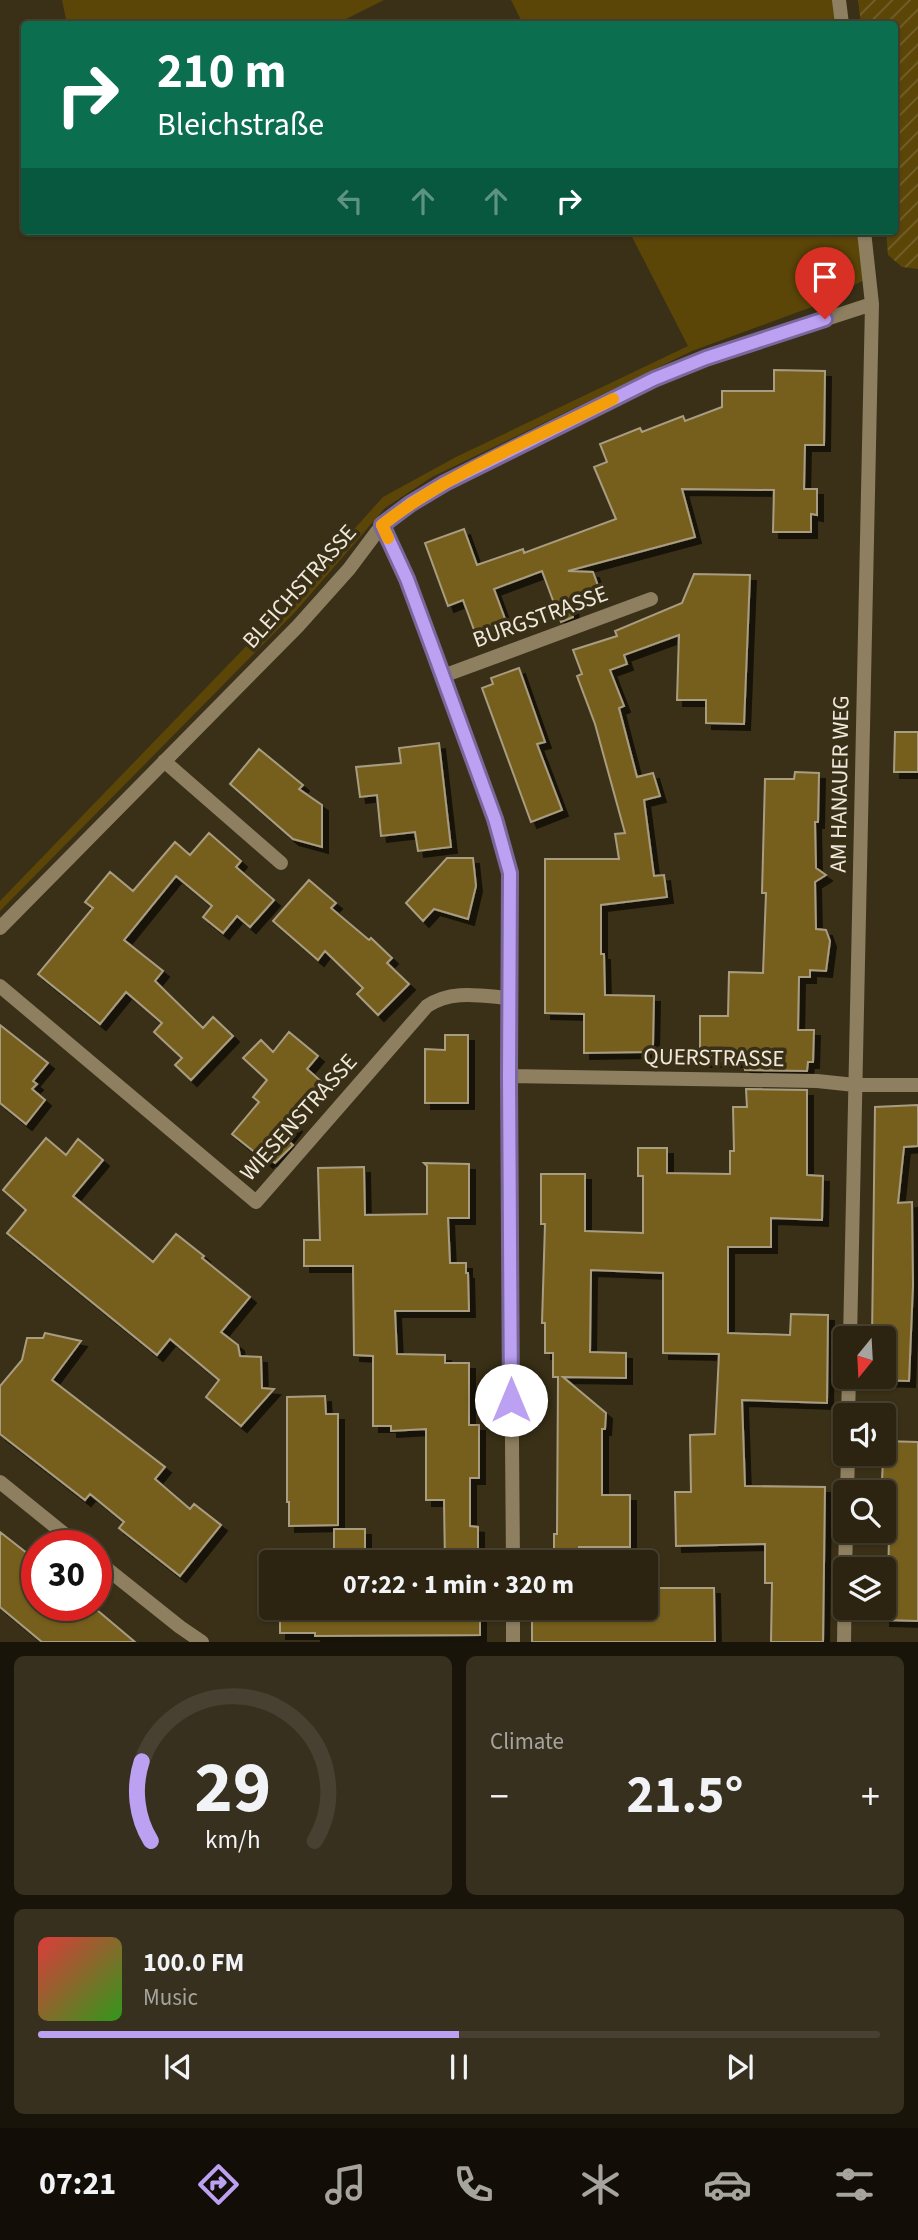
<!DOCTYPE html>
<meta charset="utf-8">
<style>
body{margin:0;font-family:"Source Sans 3",sans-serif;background:#38301f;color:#f1f3f6;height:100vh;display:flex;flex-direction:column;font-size:26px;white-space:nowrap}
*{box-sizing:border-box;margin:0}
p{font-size:23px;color:#a6a49f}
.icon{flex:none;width:38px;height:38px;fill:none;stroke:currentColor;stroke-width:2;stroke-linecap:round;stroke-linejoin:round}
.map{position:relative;height:1642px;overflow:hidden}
.side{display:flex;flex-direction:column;gap:14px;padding:14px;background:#181409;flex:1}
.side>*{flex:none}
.banner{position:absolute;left:21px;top:21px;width:877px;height:214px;border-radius:7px;box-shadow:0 2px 5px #0004,0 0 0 2px #484131;background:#0b6e4f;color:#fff;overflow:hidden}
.needle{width:46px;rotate:198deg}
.buttons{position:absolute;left:833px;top:1326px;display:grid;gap:14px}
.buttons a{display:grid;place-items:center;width:63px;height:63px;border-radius:7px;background:#2c2411;box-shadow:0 2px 5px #0004,0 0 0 2px #484131;font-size:35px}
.speed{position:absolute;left:21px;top:1530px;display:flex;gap:14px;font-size:35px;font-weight:700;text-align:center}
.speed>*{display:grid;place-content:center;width:91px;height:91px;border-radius:50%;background:#2c2411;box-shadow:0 2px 5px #0004,0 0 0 2px #484131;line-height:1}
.speed .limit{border:10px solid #d22;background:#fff;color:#111}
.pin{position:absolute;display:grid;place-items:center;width:60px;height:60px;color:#fff;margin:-72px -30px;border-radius:50% 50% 50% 0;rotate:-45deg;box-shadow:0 0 7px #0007}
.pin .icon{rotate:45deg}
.me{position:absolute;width:77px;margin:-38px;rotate:0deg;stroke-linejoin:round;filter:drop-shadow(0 0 5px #0008)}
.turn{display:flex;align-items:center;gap:24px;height:147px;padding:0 21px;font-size:32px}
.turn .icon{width:91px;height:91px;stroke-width:2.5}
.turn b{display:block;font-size:49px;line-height:60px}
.lanes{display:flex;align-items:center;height:66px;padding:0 21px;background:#0003;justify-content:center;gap:35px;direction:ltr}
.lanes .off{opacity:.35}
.big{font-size:52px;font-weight:700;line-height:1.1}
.side .card{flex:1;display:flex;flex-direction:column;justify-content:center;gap:10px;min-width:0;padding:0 24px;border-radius:10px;background:#38301f}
.side .dial{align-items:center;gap:0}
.dial svg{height:182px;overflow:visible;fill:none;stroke:#484131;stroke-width:7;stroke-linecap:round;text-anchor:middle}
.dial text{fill:#f1f3f6;stroke:none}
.song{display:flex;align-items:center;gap:21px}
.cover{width:84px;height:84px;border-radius:10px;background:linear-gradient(135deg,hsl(0 70% 55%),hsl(110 70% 35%))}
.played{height:7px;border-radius:4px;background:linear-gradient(90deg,#bca0f2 50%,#484131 50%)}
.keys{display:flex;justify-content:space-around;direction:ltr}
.heat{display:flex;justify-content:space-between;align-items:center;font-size:38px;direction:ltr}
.side .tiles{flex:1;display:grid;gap:14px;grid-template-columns:1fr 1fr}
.card:last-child{grid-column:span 2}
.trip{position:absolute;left:259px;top:1550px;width:399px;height:70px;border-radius:7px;background:#2c2411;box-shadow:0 2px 5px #0004,0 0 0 2px #484131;font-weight:700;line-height:70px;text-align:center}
.tab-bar{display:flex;height:112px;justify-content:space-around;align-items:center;background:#120e07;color:#a6a49f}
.tab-bar .icon{width:49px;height:49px}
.tab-bar .on{color:#bca0f2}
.tab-bar b{font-size:32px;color:#f1f3f6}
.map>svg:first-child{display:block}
.grass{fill:#5b4608}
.garden{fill:url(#garden-furrows)}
.building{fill:#765e1f;stroke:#a99d81;stroke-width:2;filter:url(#shadow)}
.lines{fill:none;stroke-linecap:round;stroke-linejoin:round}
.street{stroke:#8d7f60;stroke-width:14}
.route-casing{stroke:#7a689d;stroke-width:18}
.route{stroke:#bca0f2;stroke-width:12}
.slow{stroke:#f59e0b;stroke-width:12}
.labels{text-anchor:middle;stroke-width:7;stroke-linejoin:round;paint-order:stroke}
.street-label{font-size:23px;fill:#f0e9db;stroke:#3a3017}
</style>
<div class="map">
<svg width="918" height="1642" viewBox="0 0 918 1642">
<defs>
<pattern id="garden-furrows" width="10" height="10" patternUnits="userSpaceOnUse" patternTransform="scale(1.75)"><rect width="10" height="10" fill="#5b4608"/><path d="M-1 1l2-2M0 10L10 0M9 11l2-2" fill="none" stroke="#73612b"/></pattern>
<filter id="shadow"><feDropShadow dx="6" dy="6" stdDeviation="0" flood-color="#0009"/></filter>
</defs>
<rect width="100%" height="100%" fill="#3a3017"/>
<path class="grass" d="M62,0H384L336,24H67Z
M511,0H833L836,24H523Z
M629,231H859L864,280L820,304L692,351L432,477L385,508L296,611L0,911V901L286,605L383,497L456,457L688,346Z"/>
<path class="garden" d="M858,0H918V269L902,267L888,255L886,231H894V24H861Z"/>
<path class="building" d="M774,370L825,371L824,445H805L804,489H817V515L811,514V532H773L774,490L682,489L695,537L568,571L593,572L601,594L572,604L573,617L561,622L542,571L494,589L508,627L477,638L463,600L448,606L425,543L464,529L477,565L523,549L524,553L616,519L594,467L607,462L600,444L640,428L642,432L683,416L685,421L722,407V391H774Z
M694,574L750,575L744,724L706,723V700H677L679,635L624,655L627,664L610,670L624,706L619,708L637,777L653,773L660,796L644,800L654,876L664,875L667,897L601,905V954H604L605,995L654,996L653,1045L645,1052L584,1053V1014L545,1013V859H619L615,834L625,833L595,724L577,676L582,674L573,650L617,636L615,631L682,603Z
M519,668L545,742L537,744L562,810L531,822L482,688L493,684L491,678Z
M895,732H918V772H894Z
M439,743L451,847L418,851L415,832L381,836L377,795L360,797L356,767L401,763L399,748Z
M259,749L303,785L299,789L322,805V847L293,839L230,784Z
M795,772L819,773L818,822H815L816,868L826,875L815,882L816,929L826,930L830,941L826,971L810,970V977H799L798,1030H814L813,1062H808L807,1071L745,1070L744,1061H700V1016H728L729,972L763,973L766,893H762L765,779H794Z
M209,833L241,861L236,867L274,900L250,927L237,916L223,933L203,917L212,906L176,876L124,940L163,971L155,981L203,1028L213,1017L233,1036L191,1080L175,1065L182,1058L154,1032L162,1023L126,992L100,1024L38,974L93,908L85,902L110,872L133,891L175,842L190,855Z
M447,858H473L476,886L468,919L434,909L423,921L406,903Z
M309,880L336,903L331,908L369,940L371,938L392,958L387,963L409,984L378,1015L357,994L363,988L325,951L318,960L273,921Z
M0,1025L48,1063L33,1081L37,1084L32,1089L45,1100L26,1124L0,1103Z
M289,1032L318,1056L307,1069L322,1082L290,1121L296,1126L286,1139L293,1145L275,1163L270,1159L267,1162L232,1134L259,1102L253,1097L267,1080L243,1058L261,1040L273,1052Z
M445,1035H468V1103H425V1049L445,1050Z
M746,1089L807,1090V1175L823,1176L822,1220L771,1218V1247H728V1333L790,1335L791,1314L828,1315L827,1403L742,1400L745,1486L825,1487L823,1642H771L772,1583H765V1544L676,1546L675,1492H691L690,1435L715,1434L719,1354L663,1353V1273L591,1270L590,1352L626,1353V1378L563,1377L606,1413L605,1429H602V1495H630V1547H579V1563H554V1534H557L558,1377H553V1353H545V1323H542L545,1224H541V1174H585V1231L643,1233V1176H638V1148H667V1173L730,1174V1151H734L733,1107H747Z
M918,1105V1146L904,1147L898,1203L912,1202L913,1285L909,1381L872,1380V1377H884V1339H872L875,1107Z
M46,1138L66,1155L78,1139L103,1160L73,1196L153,1262L176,1234L204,1256L202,1258L250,1297L221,1332L238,1345L240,1356L261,1357L262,1388L274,1389L241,1426L206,1397L219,1380L170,1339L157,1355L7,1233L26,1210L3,1190Z
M424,1163L469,1164V1218H448L450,1263H466V1273H468L469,1311H395L397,1354L445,1355V1363H469V1425H479V1478H470V1526L478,1527V1563H445L444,1500H426V1429L391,1431V1426H373V1356L354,1355L353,1266H304V1240H320L318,1168L364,1167L365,1215L427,1214V1166Z
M45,1333L81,1341L52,1380L165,1467L155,1479L190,1509L194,1504L221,1525L180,1576L119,1528L124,1522L90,1494L85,1500L0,1434V1386L22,1360L27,1338H43Z
M325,1396L326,1414H338V1525L289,1526V1502H287V1397Z
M884,1441L918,1442V1621L884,1620V1587H888L890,1481L882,1480Z
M334,1529H365V1563H334Z
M0,1532L37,1561V1605H91L135,1642H42L0,1607Z
M646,1588H714L715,1642H532V1608H646Z
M315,1608H480V1635L315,1636V1633H280V1610Z"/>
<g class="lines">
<path class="street" d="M839,0L842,24
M382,525C415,595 440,668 467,740C482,784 502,827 510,873L509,1076L513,1563
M443,676L651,599
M164,761L281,863
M0,928L298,626L349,569L382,525L410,504L445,483L654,379L706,358L872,304
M0,986L256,1202L427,1006C452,989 482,996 511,998
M509,1076L817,1081L855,1085H918
M850,1339L872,304L864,231
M848,1416L849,1377
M0,1482L78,1545
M847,1493L848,1454
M96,1560L180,1627L202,1642
M845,1570L846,1531
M513,1608V1642
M844,1642L845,1576"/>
</g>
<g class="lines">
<g class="route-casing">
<path id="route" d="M511,1400L509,1076L510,873L495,819L434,652L407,579L382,525L410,504L445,483L654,379L706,358L825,319"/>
</g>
<use href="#route" class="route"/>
<path class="slow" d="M388,538L382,525C448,473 538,437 613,399"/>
</g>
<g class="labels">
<g class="street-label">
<text transform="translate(299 586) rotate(-48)" y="8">BLEICHSTRASSE</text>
<text transform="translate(540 616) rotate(-20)" y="8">BURGSTRASSE</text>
<text transform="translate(839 784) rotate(-89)" y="8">AM HANAUER WEG</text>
<text transform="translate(714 1057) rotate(1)" y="8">QUERSTRASSE</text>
<text transform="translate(298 1117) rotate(-48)" y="8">WIESENSTRASSE</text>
</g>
</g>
</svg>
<div class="buttons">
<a><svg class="needle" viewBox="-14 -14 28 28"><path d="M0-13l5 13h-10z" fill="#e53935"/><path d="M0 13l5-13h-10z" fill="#a6a49f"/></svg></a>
<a><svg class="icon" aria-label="sound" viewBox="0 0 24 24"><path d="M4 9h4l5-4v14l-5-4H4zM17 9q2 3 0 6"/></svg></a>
<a><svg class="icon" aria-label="search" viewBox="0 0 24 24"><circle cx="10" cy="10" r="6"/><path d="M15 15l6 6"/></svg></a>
<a><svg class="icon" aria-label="layers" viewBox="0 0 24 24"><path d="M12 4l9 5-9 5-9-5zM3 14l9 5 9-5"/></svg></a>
</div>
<div class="speed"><div class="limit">30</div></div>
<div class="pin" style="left:825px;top:319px;background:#d93025"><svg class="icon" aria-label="arrive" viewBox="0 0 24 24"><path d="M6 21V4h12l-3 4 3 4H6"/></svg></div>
<svg class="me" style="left:511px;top:1400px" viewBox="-20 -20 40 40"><circle r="19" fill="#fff"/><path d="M0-13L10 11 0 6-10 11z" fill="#bca0f2"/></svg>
<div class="trip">07:22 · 1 min · 320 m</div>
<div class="banner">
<div class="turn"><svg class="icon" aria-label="right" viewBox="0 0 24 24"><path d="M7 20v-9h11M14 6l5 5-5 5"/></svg><div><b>210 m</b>Bleichstraße</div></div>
<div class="lanes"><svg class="icon off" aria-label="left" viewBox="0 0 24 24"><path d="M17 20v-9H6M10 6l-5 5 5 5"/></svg><svg class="icon off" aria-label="ahead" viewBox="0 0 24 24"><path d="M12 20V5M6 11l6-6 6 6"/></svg><svg class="icon off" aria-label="ahead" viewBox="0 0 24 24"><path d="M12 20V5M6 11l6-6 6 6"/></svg><svg class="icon" aria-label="right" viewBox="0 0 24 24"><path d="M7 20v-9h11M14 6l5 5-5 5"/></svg></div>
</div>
</div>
<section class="side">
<div class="tiles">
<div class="card dial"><svg viewBox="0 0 100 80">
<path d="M14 69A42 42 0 1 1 86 69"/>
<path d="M14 69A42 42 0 0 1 10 34" stroke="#bca0f2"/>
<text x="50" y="56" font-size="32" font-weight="700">29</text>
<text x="50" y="72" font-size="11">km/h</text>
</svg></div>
<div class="card"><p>Climate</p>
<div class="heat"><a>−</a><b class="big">21.5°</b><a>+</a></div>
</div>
<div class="card">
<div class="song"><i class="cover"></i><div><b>100.0 FM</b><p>Music</p></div></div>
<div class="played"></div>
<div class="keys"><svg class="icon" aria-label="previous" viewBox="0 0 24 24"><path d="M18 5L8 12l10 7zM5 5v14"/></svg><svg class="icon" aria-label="pause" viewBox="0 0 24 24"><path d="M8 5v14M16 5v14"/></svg><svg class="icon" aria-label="next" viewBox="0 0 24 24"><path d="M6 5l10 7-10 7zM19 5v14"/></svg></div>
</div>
</div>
</section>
<nav class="tab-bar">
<b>07:21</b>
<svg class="icon on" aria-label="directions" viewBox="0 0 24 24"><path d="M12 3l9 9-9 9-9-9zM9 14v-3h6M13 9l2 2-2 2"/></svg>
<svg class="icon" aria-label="music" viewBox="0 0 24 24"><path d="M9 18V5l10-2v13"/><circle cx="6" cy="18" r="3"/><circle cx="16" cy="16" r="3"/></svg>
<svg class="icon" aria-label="phone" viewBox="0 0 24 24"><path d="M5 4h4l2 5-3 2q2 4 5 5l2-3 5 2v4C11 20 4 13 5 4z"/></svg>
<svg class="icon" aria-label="climate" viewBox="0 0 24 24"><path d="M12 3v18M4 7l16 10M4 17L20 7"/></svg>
<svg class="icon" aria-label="car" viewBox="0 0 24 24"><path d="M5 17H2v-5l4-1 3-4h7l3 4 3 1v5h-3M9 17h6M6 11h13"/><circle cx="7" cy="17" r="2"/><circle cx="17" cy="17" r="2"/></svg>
<svg class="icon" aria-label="filters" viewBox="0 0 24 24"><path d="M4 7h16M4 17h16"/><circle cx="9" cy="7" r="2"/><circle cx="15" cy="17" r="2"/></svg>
</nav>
